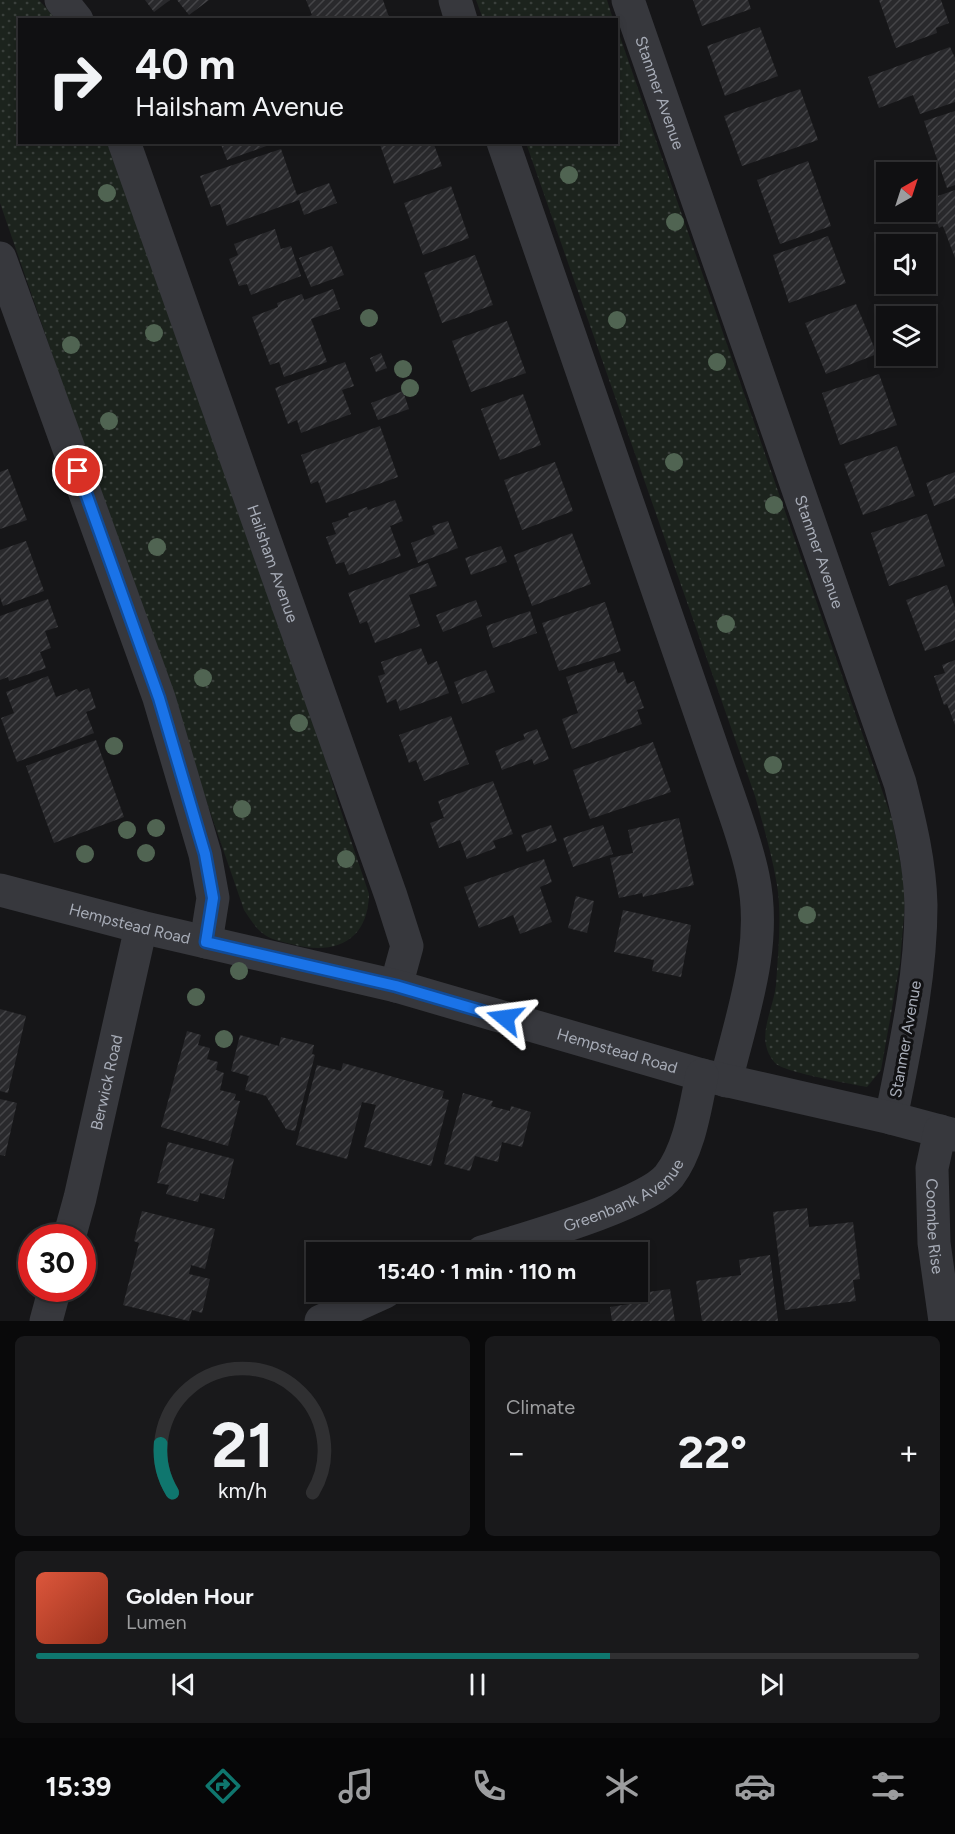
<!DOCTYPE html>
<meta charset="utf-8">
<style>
body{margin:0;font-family:Figtree,sans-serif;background:#19191b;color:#f1f3f6;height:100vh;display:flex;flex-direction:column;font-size:22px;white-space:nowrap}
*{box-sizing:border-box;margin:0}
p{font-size:20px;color:#9c9d9f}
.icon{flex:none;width:33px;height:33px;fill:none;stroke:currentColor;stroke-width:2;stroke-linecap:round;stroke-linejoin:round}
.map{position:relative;height:1321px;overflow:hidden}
.drawer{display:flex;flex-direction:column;gap:15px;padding:15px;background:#09090a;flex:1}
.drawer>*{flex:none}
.hud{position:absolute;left:18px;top:18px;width:600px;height:126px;border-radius:0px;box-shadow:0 3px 9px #0003,0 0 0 2px #303032;background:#101012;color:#f1f3f6;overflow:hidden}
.needle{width:39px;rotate:39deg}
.controls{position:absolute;left:876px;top:162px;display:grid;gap:12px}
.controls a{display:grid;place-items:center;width:60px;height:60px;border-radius:0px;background:#101012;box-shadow:0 3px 9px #0003,0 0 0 2px #303032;font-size:30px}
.speed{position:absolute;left:18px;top:1224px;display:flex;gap:12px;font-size:30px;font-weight:700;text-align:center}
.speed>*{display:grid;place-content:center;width:78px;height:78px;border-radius:50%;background:#101012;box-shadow:0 3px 9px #0003,0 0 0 2px #303032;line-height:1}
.speed .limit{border:9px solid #d22;background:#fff;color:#111}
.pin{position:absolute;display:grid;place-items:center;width:51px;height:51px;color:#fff;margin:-26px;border:3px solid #fff;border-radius:50%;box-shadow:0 2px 6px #0007}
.me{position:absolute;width:66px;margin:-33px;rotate:286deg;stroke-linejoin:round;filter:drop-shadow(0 0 4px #0008)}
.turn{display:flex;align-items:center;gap:21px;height:126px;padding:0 18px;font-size:27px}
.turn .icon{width:78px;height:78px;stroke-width:2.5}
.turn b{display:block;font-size:42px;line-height:51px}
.big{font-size:45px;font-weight:700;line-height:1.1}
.drawer .tile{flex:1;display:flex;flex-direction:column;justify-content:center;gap:9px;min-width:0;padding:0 21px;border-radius:9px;background:#19191b}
.drawer .dial{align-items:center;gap:0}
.dial svg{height:156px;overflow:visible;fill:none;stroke:#303032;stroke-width:7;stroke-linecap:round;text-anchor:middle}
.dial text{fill:#f1f3f6;stroke:none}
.song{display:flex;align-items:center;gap:18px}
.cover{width:72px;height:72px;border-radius:9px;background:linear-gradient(135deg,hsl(10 70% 55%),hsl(10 70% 35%))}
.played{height:6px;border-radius:3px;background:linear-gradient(90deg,#0f766e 65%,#303032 65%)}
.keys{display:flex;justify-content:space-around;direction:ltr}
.heat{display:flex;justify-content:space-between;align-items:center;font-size:33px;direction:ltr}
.drawer .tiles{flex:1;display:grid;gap:15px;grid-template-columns:1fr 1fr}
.tile:last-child{grid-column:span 2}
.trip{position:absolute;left:306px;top:1242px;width:342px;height:60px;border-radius:0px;background:#101012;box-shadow:0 3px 9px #0003,0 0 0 2px #303032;font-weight:700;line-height:60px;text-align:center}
.menu{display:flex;height:96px;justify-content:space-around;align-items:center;background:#060607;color:#9c9d9f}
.menu .icon{width:42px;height:42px}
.menu .selected{color:#0f766e}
.menu b{font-size:27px;color:#f1f3f6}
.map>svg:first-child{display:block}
.grass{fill:url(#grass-dots)}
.building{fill:url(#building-hatch)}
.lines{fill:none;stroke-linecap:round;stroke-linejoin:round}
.street{stroke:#37383d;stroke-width:33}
.tree{fill:#506452}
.route-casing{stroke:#114b97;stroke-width:15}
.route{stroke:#1a73e8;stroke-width:10}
.labels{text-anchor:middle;stroke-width:6;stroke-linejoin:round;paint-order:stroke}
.street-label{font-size:16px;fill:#a8adb8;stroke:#111113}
</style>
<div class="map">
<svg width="955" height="1321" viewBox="0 0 955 1321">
<defs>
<pattern id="grass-dots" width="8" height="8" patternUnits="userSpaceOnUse" patternTransform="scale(1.5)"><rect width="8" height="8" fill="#1c231d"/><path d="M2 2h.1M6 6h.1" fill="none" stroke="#3a403c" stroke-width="1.8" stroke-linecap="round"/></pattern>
<pattern id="building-hatch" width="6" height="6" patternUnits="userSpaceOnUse" patternTransform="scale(1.5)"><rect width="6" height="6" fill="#29292c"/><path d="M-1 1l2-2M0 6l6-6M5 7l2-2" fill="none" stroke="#454548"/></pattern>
</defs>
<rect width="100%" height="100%" fill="#161618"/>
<path class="grass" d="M0,0H39L56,19L20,20V142L107,143L304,683L338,802L369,894C368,942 334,956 291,944C283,942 272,940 265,935C256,929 250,919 244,910L0,203Z
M476,0H607L613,19H483Z
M617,28L892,819L906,892L900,963L881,1070L867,1087C851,1084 783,1072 775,1063C754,1039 773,1012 776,985C778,952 782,917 777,885C772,854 763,825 755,796L526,143L616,142Z"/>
<path class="building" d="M145,0H170L154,12Z
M177,0H209L189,15Z
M306,0H383L390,20H300L312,15Z
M693,0H748L751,9L702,26Z
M879,0H941L949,23L936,28L937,33L896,48Z
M760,27L778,76L725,96L707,46Z
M950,47L955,58V102L920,114L913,95L879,108L868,77Z
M800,89L818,140L742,166L724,116Z
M955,111V185L947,188L924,121Z
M220,142H271L272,144L227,160Z
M379,142H433L442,166L394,184Z
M281,149L297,195L329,183L337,203L304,215L299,200L227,226L220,204L211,207L200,176Z
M808,161L831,226L780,244L757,180Z
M451,186L469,238L423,255L404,203Z
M955,190V258L943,226L939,228L929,199Z
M275,229L281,249L291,246L301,276L251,295L247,284L239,286L229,259L238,255L234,244Z
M828,236L846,283L789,303L773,255Z
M332,246L344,275L311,287L299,258Z
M475,255L493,305L442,323L424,273Z
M333,289L340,309L311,319L327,362L284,377L279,362L270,365L252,317L278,307L277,303L302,294L304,300Z
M856,304L877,354L826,374L805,323Z
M507,321L526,373L471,392L452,341Z
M381,353L387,368L376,372L370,358Z
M345,362L354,386L342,390L351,414L301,433L297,420L288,424L275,388Z
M879,374L897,425L840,445L822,393Z
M403,391L409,409L378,420L371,403Z
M523,394L541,445L500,460L481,409Z
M380,426L398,477L326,503L318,481L311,484L301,455Z
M897,446L915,496L863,515L844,464Z
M555,462L573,511L522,530L504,480Z
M8,469L27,520L0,529V472Z
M955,472V498L934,506L926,483Z
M395,500L403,521L390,526L401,556L349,575L344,562L336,564L326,537L336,534L332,523L349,517L348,513L367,507L368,510Z
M927,514L945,566L889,586L871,533Z
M448,521L458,548L418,563L411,543L435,534L432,526Z
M572,533L591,584L532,606L514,555Z
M26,541L44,591L3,606L0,597V550Z
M501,546L507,562L471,575L465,558Z
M428,563L437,586L409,595L420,626L375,643L367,621L360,624L348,593Z
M947,585L955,608V640L925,651L906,600Z
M48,599L58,627L45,631L51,648L40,652L46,668L9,681L8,677L0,680V616Z
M476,600L482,616L443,632L436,615Z
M605,602L621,651L559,671L542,623Z
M530,611L537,633L493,648L486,626Z
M421,648L428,665L437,661L449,693L400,711L396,699L387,703L378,676L385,674L381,662Z
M955,660V725L947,704L944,705L934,676L945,673L942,665Z
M614,661L618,673L623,672L627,684L634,681L644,708L637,710L642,724L572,749L562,719L578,713L566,677Z
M486,670L495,692L462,704L454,682Z
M48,676L56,697L77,689L79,692L89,688L96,708L86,712L94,733L17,762L1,718L14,713L6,692Z
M451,716L469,764L424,781L416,760L409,763L399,735Z
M537,729L549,759L534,765L532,759L502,770L495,751L525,739L523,734Z
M96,740L124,817L54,843L26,766Z
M653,742L671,792L590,819L573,770Z
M493,781L513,834L493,841L496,848L467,859L460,840L439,848L430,823L444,818L438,801Z
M679,818L694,885L643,897L642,893L619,898L610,858L633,853L628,830Z
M551,825L557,841L527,852L521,835Z
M603,825L613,854L573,867L563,838Z
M544,859L552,882L540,887L552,922L520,934L513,915L479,928L464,887Z
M576,896L594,901L587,933L568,928Z
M623,910L691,925L681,977L652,971L654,960L614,952Z
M0,1009L26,1016L8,1093L0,1091Z
M187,1031L201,1035L198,1045L210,1048L207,1059L218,1062L216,1070L224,1073L220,1090L236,1094L234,1100L240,1101L228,1146L161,1127Z
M240,1035L279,1046L281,1037L314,1045L312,1054L315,1055L295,1131L286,1129L266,1096L245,1090L249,1076L231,1071Z
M343,1063L444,1091L442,1098L449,1100L431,1166L364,1147L376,1105L362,1102L347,1159L296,1145L317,1065L341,1071Z
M463,1093L493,1101L491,1106L510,1111L511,1106L531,1112L522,1147L502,1142L498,1162L475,1156L470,1171L444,1164Z
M0,1099L17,1103L5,1156L0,1155Z
M168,1142L234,1159L224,1199L200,1193L198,1202L166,1194L169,1185L157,1183Z
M807,1208L809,1227L853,1222L860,1279L853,1280L856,1301L785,1310L773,1212Z
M142,1211L215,1229L205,1269L191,1265L189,1274L210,1279L202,1313L192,1310L189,1321L123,1305L139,1243L134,1241Z
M770,1255L778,1321H702L696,1281L741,1275L739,1260Z
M670,1289L675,1321H612L610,1307L642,1302L641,1293Z"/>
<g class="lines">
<g class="street">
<path d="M61,0L77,20"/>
<path d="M455,0L461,20"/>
<path id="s1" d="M628,0L900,783C910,822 920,863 921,905C921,977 905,1048 891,1118"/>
<path id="s2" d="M124,142L391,896L407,946L396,986"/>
<path d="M503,142L726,788C736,817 747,846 753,876C768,946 742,1014 726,1081"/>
<path d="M0,258L159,698L205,854L213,898L206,942"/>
<path id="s3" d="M0,890L141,927L396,986L702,1075L891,1118L955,1135"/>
<path id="s4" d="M940,1131L932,1168L934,1243L945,1321"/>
<path id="s5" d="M69,1238L80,1198L141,927"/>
<path id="s6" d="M482,1252C523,1239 646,1205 669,1176C690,1148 695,1108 702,1075"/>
<path d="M46,1321L55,1288"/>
<path d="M321,1321L385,1292"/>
</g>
</g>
<g class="tree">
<circle cx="569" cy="175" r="9"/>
<circle cx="107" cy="193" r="9"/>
<circle cx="675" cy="222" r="9"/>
<circle cx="369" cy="318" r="9"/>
<circle cx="617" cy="320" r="9"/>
<circle cx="154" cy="333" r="9"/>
<circle cx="71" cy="345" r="9"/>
<circle cx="717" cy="362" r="9"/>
<circle cx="403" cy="369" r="9"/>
<circle cx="410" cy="388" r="9"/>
<circle cx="109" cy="421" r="9"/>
<circle cx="674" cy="462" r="9"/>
<circle cx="774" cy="505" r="9"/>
<circle cx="157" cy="547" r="9"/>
<circle cx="726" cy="624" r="9"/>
<circle cx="203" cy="678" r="9"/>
<circle cx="299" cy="723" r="9"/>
<circle cx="114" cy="746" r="9"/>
<circle cx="773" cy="765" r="9"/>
<circle cx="242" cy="809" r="9"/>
<circle cx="156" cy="828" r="9"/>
<circle cx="127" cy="830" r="9"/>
<circle cx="146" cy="853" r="9"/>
<circle cx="85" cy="854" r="9"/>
<circle cx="346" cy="859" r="9"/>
<circle cx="807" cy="915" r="9"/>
<circle cx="239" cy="971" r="9"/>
<circle cx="196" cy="997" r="9"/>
<circle cx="224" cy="1039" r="9"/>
</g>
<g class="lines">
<g class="route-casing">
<path id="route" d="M78,471L159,698L205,854L213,898L206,942L396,986L505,1018"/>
</g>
<use href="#route" class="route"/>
</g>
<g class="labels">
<g class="street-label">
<text dy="6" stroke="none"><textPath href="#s1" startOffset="98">Stanmer Avenue</textPath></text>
<text dy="6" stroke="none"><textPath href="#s1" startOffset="584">Stanmer Avenue</textPath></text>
<text dy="6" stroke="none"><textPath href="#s2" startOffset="447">Hailsham Avenue</textPath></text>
<text dy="6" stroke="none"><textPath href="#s3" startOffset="134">Hempstead Road</textPath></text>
<text transform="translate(905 1039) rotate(-80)" y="6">Stanmer Avenue</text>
<text dy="6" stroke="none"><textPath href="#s3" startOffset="638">Hempstead Road</textPath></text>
<text dy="6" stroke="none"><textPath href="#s5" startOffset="160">Berwick Road</textPath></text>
<text dy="6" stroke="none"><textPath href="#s6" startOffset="154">Greenbank Avenue</textPath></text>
<text dy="6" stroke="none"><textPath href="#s4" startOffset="96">Coombe Rise</textPath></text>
</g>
</g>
</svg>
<div class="controls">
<a><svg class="needle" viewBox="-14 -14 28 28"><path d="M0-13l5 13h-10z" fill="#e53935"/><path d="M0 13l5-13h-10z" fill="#9c9d9f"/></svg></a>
<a><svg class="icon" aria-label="sound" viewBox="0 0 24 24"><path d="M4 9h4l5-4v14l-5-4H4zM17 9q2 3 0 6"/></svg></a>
<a><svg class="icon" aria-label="layers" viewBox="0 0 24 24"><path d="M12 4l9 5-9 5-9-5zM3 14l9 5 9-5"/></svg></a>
</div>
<div class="speed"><div class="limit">30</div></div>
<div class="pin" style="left:78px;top:471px;background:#d93025"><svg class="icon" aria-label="arrive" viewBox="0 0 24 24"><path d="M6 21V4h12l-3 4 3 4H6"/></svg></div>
<svg class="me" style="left:505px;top:1018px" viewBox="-20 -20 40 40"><path d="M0-17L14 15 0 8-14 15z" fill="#1a73e8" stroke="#fff" stroke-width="4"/></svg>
<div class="trip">15:40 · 1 min · 110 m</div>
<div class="hud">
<div class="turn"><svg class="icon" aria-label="right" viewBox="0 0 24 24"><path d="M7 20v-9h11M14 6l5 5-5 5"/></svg><div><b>40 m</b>Hailsham Avenue</div></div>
</div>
</div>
<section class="drawer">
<div class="tiles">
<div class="tile dial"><svg viewBox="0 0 100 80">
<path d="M14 69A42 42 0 1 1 86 69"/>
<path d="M14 69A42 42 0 0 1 8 44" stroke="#0f766e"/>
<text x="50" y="56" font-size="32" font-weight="700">21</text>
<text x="50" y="72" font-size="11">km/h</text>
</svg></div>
<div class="tile"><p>Climate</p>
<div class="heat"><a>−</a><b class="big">22°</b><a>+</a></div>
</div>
<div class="tile">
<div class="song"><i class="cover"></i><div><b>Golden Hour</b><p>Lumen</p></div></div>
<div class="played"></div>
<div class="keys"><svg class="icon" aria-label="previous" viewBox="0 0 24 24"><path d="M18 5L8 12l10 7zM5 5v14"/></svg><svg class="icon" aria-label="pause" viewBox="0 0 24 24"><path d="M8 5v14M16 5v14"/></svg><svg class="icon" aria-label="next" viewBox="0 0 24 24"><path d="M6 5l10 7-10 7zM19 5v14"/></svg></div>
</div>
</div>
</section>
<nav class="menu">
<b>15:39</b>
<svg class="icon selected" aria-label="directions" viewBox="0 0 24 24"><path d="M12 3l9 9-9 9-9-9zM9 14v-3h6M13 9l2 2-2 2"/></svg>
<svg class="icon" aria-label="music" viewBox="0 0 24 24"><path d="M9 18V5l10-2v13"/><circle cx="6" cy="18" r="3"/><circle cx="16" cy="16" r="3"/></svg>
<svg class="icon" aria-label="phone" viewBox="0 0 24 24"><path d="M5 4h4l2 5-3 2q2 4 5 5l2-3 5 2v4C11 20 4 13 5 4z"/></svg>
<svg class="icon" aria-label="climate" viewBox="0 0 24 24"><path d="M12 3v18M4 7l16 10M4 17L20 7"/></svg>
<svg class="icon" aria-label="car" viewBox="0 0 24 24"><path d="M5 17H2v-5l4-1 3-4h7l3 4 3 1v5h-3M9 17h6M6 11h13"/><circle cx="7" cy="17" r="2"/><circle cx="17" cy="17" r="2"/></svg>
<svg class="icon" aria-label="filters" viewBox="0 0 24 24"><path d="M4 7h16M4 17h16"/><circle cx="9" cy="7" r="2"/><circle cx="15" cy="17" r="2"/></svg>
</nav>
